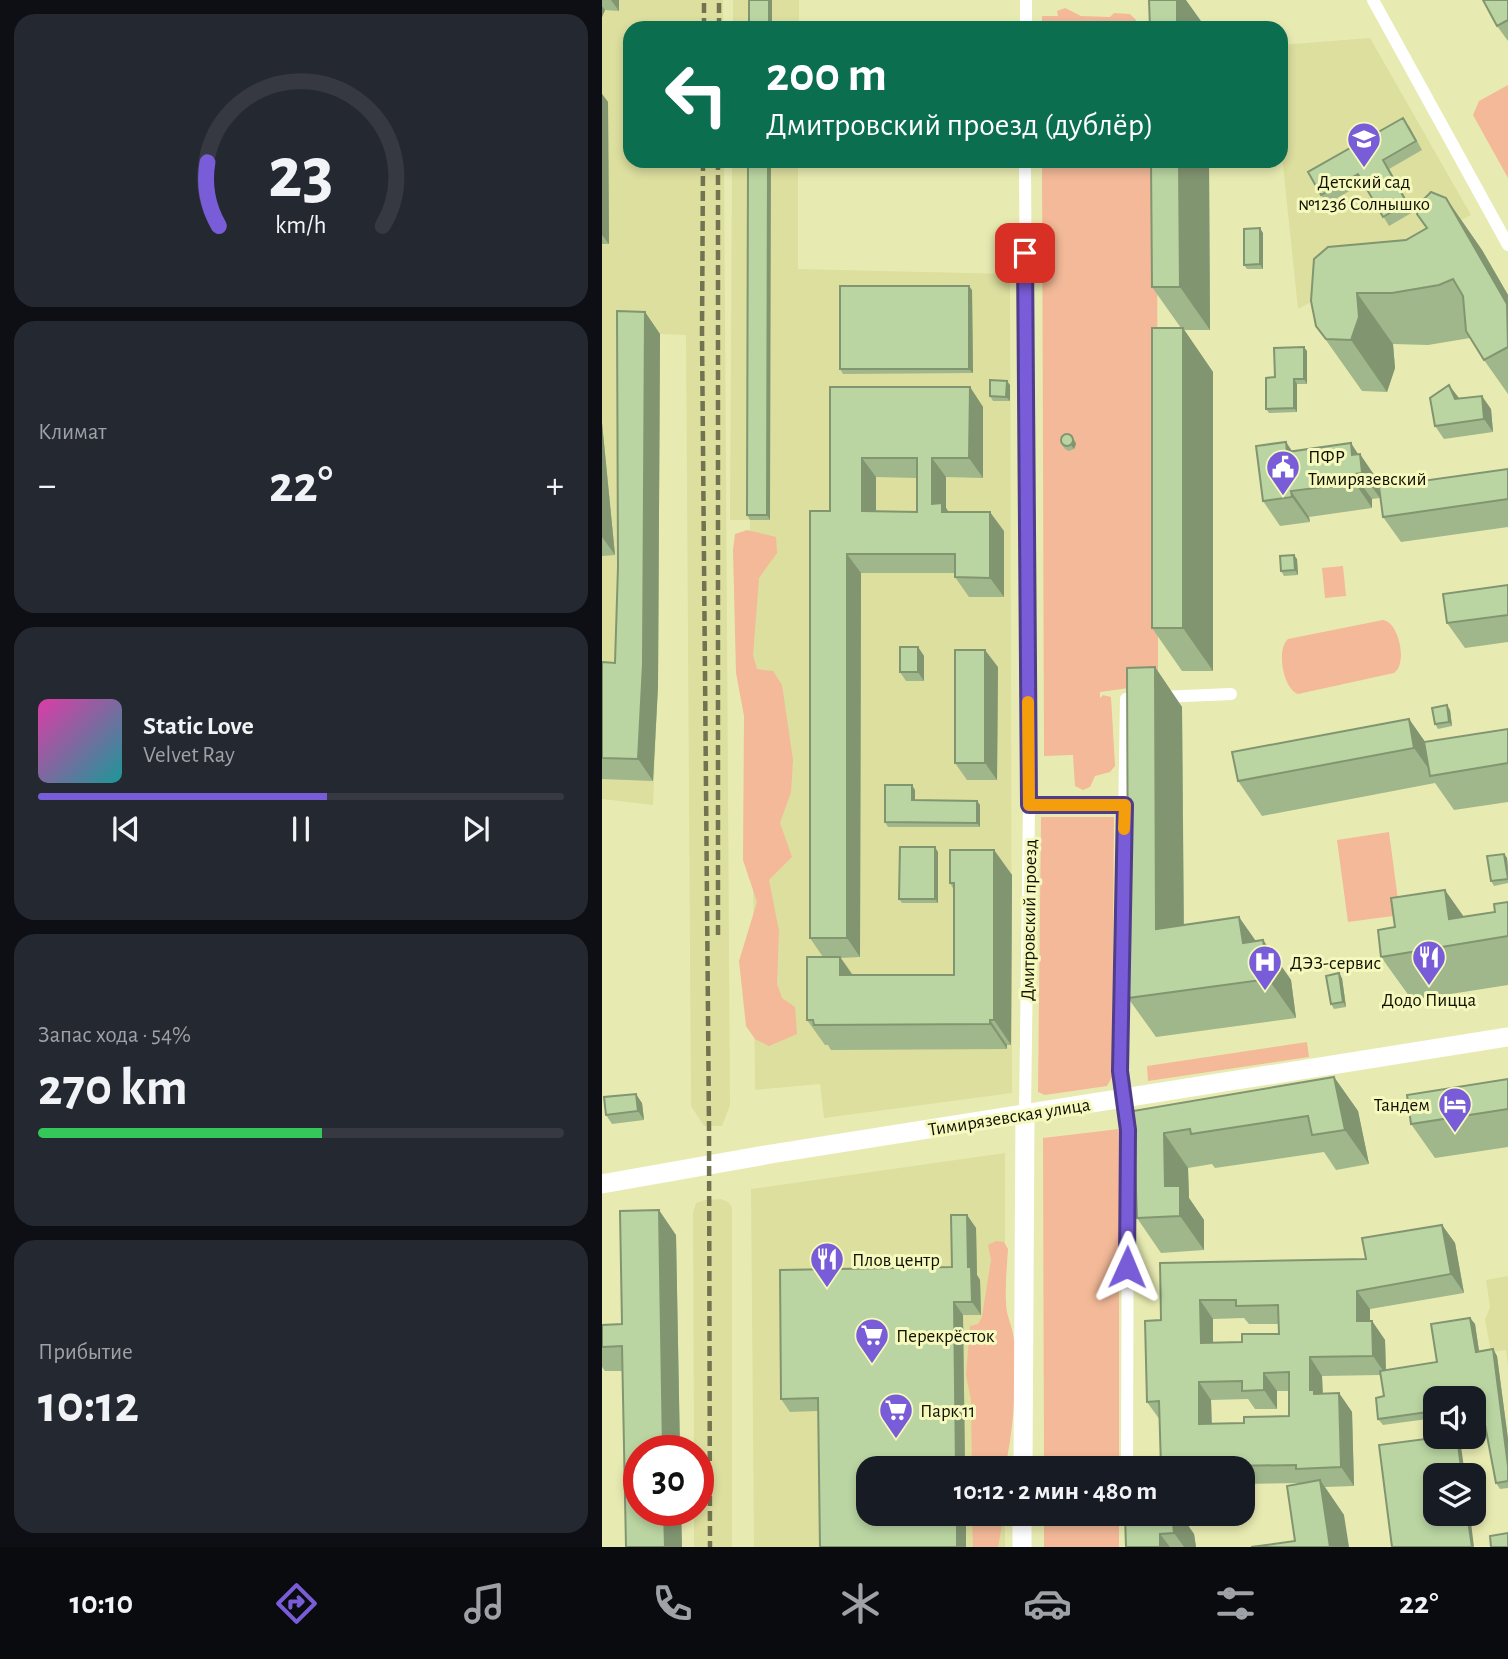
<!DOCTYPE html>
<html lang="ru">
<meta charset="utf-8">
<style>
body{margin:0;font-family:"Alegreya Sans",sans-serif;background:#242831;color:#f1f3f6;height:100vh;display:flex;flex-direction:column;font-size:26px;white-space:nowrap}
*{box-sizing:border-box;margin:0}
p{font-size:23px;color:#9ea1a6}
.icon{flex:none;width:38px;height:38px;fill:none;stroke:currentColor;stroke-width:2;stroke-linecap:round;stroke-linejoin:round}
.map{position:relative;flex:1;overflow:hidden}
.panel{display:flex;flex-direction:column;gap:14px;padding:14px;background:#0d0f14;width:602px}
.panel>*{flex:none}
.top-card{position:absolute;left:21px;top:21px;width:665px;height:147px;border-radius:21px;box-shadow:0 4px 10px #0003;background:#0b6e4f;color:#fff;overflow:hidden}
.fabs{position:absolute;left:821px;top:1386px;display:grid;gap:14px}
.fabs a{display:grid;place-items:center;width:63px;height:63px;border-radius:14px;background:#171b24;box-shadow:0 4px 10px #0003;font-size:35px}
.speed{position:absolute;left:21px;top:1435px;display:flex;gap:14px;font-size:35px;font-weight:700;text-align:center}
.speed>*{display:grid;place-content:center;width:91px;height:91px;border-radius:50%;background:#171b24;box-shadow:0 4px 10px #0003;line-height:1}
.speed .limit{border:10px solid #d22;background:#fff;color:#111}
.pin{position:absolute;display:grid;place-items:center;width:60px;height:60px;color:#fff;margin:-30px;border-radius:14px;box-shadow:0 4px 10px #0006}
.me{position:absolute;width:77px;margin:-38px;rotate:1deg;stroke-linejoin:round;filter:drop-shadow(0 0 5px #0008)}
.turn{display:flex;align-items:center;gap:24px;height:147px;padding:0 28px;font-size:32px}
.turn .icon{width:91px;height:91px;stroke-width:2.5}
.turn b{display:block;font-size:49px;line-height:60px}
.big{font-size:52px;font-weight:600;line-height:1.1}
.panel .widget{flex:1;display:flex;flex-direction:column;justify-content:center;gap:10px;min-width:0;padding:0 24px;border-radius:21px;background:#242831}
.panel .dial{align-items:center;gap:0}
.dial svg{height:182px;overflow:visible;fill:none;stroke:#363941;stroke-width:7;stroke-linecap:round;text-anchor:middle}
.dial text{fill:#f1f3f6;stroke:none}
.song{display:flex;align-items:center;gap:21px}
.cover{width:84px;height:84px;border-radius:10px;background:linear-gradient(135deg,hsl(320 70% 55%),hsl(180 70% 35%))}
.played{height:7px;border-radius:4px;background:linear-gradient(90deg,#795cd7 55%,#363941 55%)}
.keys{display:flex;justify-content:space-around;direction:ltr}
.heat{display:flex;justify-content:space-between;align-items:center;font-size:38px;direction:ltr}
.charge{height:10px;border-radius:5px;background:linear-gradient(90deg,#34c759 54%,#363941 0)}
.trip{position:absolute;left:254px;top:1456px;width:399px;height:70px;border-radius:21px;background:#171b24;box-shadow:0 4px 10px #0003;font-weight:600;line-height:70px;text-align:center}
.dock{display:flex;height:112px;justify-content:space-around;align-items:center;background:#090b0e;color:#9ea1a6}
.dock .icon{width:49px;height:49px}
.dock .on{color:#795cd7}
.dock b{font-size:32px;color:#f1f3f6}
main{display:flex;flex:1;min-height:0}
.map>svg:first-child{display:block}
.built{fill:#dcdf9e}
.green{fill:#f3b998}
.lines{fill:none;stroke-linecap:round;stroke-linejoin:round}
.minor{stroke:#fff;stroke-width:12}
.secondary{stroke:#fff;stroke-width:19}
.rail{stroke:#727350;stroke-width:4.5;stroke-dasharray:10 5;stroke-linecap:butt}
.wall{fill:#a0b78b;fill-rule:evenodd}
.shaded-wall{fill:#829571}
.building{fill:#bad5a2;stroke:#829571;stroke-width:2;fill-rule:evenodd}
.route-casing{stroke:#4f3c8c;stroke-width:18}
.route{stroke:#795cd7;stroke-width:12}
.slow{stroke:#f59e0b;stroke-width:12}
.labels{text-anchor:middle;stroke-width:6;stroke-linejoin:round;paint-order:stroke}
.poi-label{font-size:19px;fill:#110;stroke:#f5f9be;text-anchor:start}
.street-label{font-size:19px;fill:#110;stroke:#f5f9be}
</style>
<main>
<section class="panel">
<div class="widget dial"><svg viewBox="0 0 100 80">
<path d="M14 69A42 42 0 1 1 86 69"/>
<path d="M14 69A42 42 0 0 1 9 41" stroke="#795cd7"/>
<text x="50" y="56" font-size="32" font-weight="700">23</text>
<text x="50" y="72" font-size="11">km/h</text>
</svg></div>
<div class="widget"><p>Климат</p>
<div class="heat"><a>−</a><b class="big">22°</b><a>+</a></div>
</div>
<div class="widget">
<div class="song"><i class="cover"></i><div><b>Static Love</b><p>Velvet Ray</p></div></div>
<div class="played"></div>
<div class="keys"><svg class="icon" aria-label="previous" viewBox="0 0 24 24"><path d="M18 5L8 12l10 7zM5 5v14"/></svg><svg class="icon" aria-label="pause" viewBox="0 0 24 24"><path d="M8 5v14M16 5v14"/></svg><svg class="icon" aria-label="next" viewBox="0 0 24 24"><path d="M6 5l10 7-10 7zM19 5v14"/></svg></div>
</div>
<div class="widget"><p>Запас хода · 54%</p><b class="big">270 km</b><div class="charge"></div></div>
<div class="widget"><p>Прибытие</p><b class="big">10:12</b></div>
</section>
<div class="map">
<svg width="906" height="1547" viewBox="0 0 906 1547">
<rect width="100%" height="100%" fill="#e8ebb1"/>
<path class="built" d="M0,0H121V28H28V161H122L128,1105L120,1126H102L89,1106L84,335L58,334L56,686L51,805L0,799Z
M131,0H197V28H131Z
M768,38L869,215L696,309L679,146V45Z
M130,161H196V269L408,274L410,1093L222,1118L218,1084L153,1090L148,520H128Z
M403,1153V1468H266V1514H403V1547H152L149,1189Z
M119,1199L126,1202L130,1207V1547H92V1510H96V1451H92L91,1213L94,1203L103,1200Z
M906,1276V1368L904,1350L889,1352L883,1320L888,1307L884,1280Z"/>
<path class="green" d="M463,8L479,16L508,17L512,13L528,14L534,20V27L537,28H440V16H456L455,11Z
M906,85V178L871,115L877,101Z
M440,161H555L556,684L498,692V698L501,695L509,697L513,766L508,772L493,776L488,787L481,790L473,786L471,755L442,756Z
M145,530L174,537L175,553L157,578L151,655L155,669L171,671L180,685L191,760L189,792L178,823L190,857L167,880L177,931L175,984L180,998L193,1007L195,1034L167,1046L153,1039L144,1026L137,961L155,902L141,860L142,716L134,673L131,550L133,534Z
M741,566L744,596L723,598L720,568Z
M781,620C797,622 806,664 792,673L696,694C681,689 674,649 686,639Z
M439,817H512L510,1077L505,1086L443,1095L436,1092Z
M787,832L798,915L746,922L735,840Z
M705,1042L707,1057L546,1081L545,1066Z
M517,1129V1468H442L441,1138Z
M394,1241L402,1242L406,1249C405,1267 403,1285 404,1303C404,1314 409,1323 411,1334C417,1367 411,1435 403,1468H370L369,1400L364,1375L368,1326L376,1324L380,1317L389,1260L386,1245Z
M370,1514H402L396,1547H371Z
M442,1514H517V1547H442Z"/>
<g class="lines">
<path class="minor" d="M771,0L906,245
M424,28V0
M423,161L427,805L423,1113
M559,697L629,694
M427,805H523
M525,1468L526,1131L518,1071L524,699L541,698"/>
<path class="secondary" d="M0,1184L169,1154L906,1037
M421,1468L423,1113
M420,1547V1514"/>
<path class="rail" d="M102,28V0
M117,28V0
M101,161L100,334L107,1126L108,1547
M116,935V161"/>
</g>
<path class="wall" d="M0,0H17V11L3,10L0,17Z
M906,0V41L895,26Z
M0,94L6,102L7,244H0Z
M807,126L820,150L787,169L811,212L787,226L761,183L725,204L719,195Z
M146,161L168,520H148L145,515Z
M549,161H607L608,330H582L611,372V671H580L550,628L579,328L550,287Z
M844,198L880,250L906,295V394L882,360L868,338L826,345L791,344L793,368L785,392L760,391L714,326L804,240L825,228Z
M661,233V269H645L642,265Z
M370,290L371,373L241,374L238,369Z
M43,312L58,334L56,686L51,781L0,779V662L13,663Z
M705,351V384H695V412L667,413L664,409L673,377Z
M408,385V401H391L388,396Z
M228,387H368L381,407V478L344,477V508L346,512L402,531V597H367L353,577V573H259L258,957L239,958L251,975H352V890L348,883L392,850L410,875L409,1045H405V1049L229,1050L226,1045H223L205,1020L221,957L208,938L228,511ZM274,477L315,478V512L274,511Z
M857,399L889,409L891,432L842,439L833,426Z
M0,423L13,555L0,556Z
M473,440L474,444L472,449L467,451L463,449L460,445Z
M690,452L756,454L775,479L778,498L770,499V508L707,517L708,522L678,526L661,501Z
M906,469V527L799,542L781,517Z
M695,559L696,575L682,576L679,571Z
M906,585V642L863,648L845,623Z
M316,647L322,656V681H304L298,672Z
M396,667L395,780H365L353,763Z
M553,667L580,707L582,925L654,941L661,940L689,980L694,1018L554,1037L526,998V914Z
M848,710L850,726L836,729L833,724Z
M807,719L823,742L906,729V802L852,810L833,783L660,816L636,781Z
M313,790V800L375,801L378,805V827H286L283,822Z
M336,852V903H300L297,899Z
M902,854L905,858L906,865V883L892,886L889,881Z
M906,902V985L810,1000L779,957L862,917L893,912Z
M740,978L744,1007L732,1009L729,1004Z
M732,1077L756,1111L767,1164L734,1170L722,1152L613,1168L610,1164L586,1168L587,1198L602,1220V1250L559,1253L535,1218L531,1111Z
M906,1079V1147L833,1158L809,1124Z
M40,1103L42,1120L10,1124L4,1115Z
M365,1215L374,1228L375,1275L378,1280L379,1315H361L363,1468H266L364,1514V1547H218L216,1411L188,1412L179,1399L350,1267Z
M840,1225L853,1243L862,1293L768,1309V1321H770L783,1340L784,1370L835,1362L868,1318L873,1324L877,1351L891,1349L895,1356L906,1439V1488L898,1489L894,1483L882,1416L872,1417V1398H833V1418L781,1425L776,1419L782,1396L778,1375L720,1376L721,1394L737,1393L750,1412L752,1486L723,1487L742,1515L693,1541L700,1483L640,1484V1468H559L558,1420L545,1402L559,1320L558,1263L764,1259ZM642,1318L647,1324H677V1334L640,1342L611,1343V1319ZM675,1391H687V1416L642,1423L610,1424L609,1400L646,1399L653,1409H675Z
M74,1235L78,1451H37L79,1510L80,1547H24L21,1371H3L0,1367V1325L20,1324Z
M523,1514H578L592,1534L594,1547H524Z"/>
<path class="shaded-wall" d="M9,0H17V11Z
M167,0H170V28H167Z
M575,0H584L604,28H575Z
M0,6L3,10L0,17Z
M0,94L6,102L7,244L0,235Z
M781,160L787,169L811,212L805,203Z
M166,161H169L168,520L165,515Z
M577,161H607L608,330L578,287Z
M844,198L880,250L906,295V318Z
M658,228L661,233V269L658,264Z
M367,286L370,290L371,373L367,369Z
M755,293L791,344L793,368L785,392L749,340Z
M43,312L58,334L56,686L51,781L36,759Z
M581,328L611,372V671L581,628Z
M702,347L705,351V384L702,379Z
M692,379L695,384V412L692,408Z
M405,381L408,385V401L404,397Z
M847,385L857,398L853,399Z
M368,387L381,407V478L367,458Z
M880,396L889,409L891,432L882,419Z
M0,423L13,555L0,537Z
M469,435L474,444L472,449L469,445Z
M684,442L701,467L685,452Z
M749,443L758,457V454L775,479L778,498L760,473L750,455Z
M260,458L274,477V531L260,511Z
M330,458L344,477V508L354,523L330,504Z
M752,474L770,499V508L753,483Z
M689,491L707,517L708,522L690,497Z
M388,512L402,531V597L388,578Z
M245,554L259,573L258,957L245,938Z
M692,555L695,559L696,575L693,570Z
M316,647L322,656V681L316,672Z
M383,650L396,667L395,780L383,763Z
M553,667L580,707L582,968L554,929Z
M845,705L848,710L850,726L847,722Z
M807,719L831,753V775L812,748Z
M310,785L313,790V804L310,800Z
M375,801L378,805V827L375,823Z
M333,847L336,852V903L333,899Z
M392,850L410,875L409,1045L392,1020Z
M902,854L905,858L906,879Z
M843,890L874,934L847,919Z
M637,917L663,954L661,940L689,980L694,1018L641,943Z
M238,957L255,982L238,975Z
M737,973L740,978L744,1007L741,1002Z
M388,1020L405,1045V1049L388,1024Z
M732,1077L756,1111L767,1164L743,1130Z
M34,1094L40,1103L42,1120L36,1111Z
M562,1133L586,1168L587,1198L602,1220V1250L578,1216L563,1186Z
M57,1210L74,1235L78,1451H61Z
M365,1215L374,1228L375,1275L378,1280L379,1315L370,1302L366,1267Z
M840,1225L853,1243L862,1293L849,1274Z
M755,1291L768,1309V1340L755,1321Z
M598,1300L611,1319V1361L599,1343Z
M352,1302L361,1315L363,1468H354Z
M868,1318L873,1324L878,1358L874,1352Z
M770,1321L783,1340L784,1375L771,1356Z
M891,1349L895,1356L906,1439V1466Z
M708,1357L720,1376L721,1403L708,1390Z
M662,1373L675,1391V1409L662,1390Z
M597,1382L609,1400L610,1443L597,1424Z
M737,1393L750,1412L752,1486L739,1467Z
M855,1437L858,1439L863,1475H860Z
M718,1480L742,1515L747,1547H728Z
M62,1510H79L80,1547H63Z
M355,1514H364V1547H355Z
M570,1514H578L592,1534L594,1547H582L572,1533Z
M865,1514H868L872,1547H870Z
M558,1534L568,1547H558Z"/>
<path class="building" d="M147,0H167V28H147Z
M547,0H575V28H548Z
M881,0H906V20L895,26Z
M801,118L814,141L781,160L805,203L781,217L756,174L719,195L706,172Z
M146,161H166L165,515H145Z
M549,161H577L578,287H550Z
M829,192L844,198L905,304L906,347L882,360L864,331L861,296L851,279L837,285L790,293H755L757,317L749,340L724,339L714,326L709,301L712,259L726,247L804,240L825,228L815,214L820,201Z
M658,228V264L642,265V229Z
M238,286H367V369H238Z
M15,311L43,312L41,664L36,759L0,758V662L13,663L16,567Z
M550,328H581V628H550Z
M702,347V379H692V408L664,409V378L673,377L672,348Z
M388,380L405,381L404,397L388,396Z
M847,385L853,399L880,396L882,419L833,426L828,398Z
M228,387H368L367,458H330V504L340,503V512H388V578L353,577V554H245V938H208V511H228ZM260,458H315V512L260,511Z
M459 440a6 6 0 1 1 12 0a6 6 0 1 1-12 0Z
M684,442L685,452L749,443L750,455L758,454L760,473L752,474L753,483L689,491L690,497L661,501L654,446Z
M906,469V499L781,517L777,487Z
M692,555L693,570L679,571L678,556Z
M906,585V615L845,623L841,594Z
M298,647H316V672H298Z
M353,650H383V763H353Z
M553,667L554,929L637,917L641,943L661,940L667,979L526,998L522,914H526L525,668Z
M845,705L847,722L833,724L830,708Z
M807,719L812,748L636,781L630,752Z
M906,729V763L828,776L822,742Z
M283,785H310V800L375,801V823L283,822Z
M298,847H333V899H297Z
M348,850H392V1020H388V1024L212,1025L211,1020H205V957H238V975H352V883H348Z
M902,854L906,879L889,881L885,856Z
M843,890L847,919L893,912L892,904L906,902V936L779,957L776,930L793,927L789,898Z
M737,973L741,1002L729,1004L724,976Z
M732,1077L743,1130L710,1135L706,1116L589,1134L588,1129L562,1133L563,1186H578V1216L535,1218L531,1111Z
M906,1079V1109L809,1124L805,1095Z
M34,1094L36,1111L4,1115L2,1097Z
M57,1210L61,1451H37V1510H62L63,1547H24L20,1346L0,1347V1325L20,1324L18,1211Z
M349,1215H365L366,1267H369L370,1302H352L354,1468H266V1514H355V1547H218L216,1398L179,1399L178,1270L350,1267Z
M840,1225L849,1274L755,1291V1321H770L771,1356L708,1357V1390H712V1394L737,1393L739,1467L694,1469V1465L559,1467L557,1401L545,1402L543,1321L559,1320L558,1263L764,1259L760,1238ZM598,1300H634V1306L676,1305L677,1334H640V1342L599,1343ZM687,1372V1416L642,1417V1423L597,1424V1382L640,1381V1391L662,1390V1373Z
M868,1318L874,1352L891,1349L906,1466V1481L894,1483L880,1409L872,1410V1398H833V1411L776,1419L774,1398L782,1396L778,1371L835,1362L829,1324Z
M839,1437H855L860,1475H833V1514H865L870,1547H790L777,1445Z
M718,1480L728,1547H649L693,1541L685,1486Z
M523,1514H570L572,1533L558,1534V1547H524Z
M906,1533V1547H889L888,1536Z"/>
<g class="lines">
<g class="route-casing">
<path id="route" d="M423,253L427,805H523L518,1071L526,1130L525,1267"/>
</g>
<use href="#route" class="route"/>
<path class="slow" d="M426,702L427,805H523L522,829"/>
</g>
<defs>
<g id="school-pin" transform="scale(1.75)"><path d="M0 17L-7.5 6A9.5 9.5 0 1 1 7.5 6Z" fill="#795cd7" stroke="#f5f9be"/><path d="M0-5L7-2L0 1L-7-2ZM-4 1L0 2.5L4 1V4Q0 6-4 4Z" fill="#fff"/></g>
<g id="civic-pin" transform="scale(1.75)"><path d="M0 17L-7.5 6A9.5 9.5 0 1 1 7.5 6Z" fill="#795cd7" stroke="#f5f9be"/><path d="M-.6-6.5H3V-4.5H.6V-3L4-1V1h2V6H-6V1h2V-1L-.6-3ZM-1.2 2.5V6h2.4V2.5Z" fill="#fff"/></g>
<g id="restaurant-pin" transform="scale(1.75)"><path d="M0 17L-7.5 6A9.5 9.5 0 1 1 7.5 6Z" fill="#795cd7" stroke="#f5f9be"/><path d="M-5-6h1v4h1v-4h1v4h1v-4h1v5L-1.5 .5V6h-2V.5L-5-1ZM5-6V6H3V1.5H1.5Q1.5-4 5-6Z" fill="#fff"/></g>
<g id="hospital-pin" transform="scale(1.75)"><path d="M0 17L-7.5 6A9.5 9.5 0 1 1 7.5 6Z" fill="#795cd7" stroke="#f5f9be"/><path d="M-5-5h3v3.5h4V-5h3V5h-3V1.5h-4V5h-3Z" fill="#fff"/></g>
<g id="hotel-pin" transform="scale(1.75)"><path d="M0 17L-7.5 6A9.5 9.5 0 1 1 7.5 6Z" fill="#795cd7" stroke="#f5f9be"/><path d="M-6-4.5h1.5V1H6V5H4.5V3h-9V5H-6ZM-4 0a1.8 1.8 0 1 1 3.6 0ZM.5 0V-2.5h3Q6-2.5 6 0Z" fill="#fff"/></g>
<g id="supermarket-pin" transform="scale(1.75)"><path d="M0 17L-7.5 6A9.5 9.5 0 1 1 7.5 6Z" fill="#795cd7" stroke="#f5f9be"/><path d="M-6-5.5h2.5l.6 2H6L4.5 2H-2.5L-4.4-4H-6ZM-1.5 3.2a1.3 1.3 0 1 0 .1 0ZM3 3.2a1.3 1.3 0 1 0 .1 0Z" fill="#fff"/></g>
</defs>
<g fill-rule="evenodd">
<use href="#school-pin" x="762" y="139"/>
<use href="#civic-pin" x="681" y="467"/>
<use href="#restaurant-pin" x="827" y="957"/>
<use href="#hospital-pin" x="663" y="962"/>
<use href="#hotel-pin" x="853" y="1104"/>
<use href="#restaurant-pin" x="225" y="1259"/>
<use href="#supermarket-pin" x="270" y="1335"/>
<use href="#supermarket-pin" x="294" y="1410"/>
</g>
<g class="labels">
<g class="poi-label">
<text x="762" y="188" text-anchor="middle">Детский сад<tspan x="762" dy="22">№1236 Солнышко</tspan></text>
<text x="706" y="463">ПФР<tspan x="706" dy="22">Тимирязевский</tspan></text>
<text x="688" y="969">ДЭЗ-сервис</text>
<text x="827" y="1006" text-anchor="middle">Додо Пицца</text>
<text x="828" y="1111" text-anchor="end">Тандем</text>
<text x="250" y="1266">Плов центр</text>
<text x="294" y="1342">Перекрёсток</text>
<text x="318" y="1417">Парк 11</text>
</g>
<g class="street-label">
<text transform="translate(426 920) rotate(-89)" y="7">Дмитровский проезд</text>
<text transform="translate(407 1116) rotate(-9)" y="7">Тимирязевская улица</text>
</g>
</g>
</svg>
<div class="fabs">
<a><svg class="icon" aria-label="sound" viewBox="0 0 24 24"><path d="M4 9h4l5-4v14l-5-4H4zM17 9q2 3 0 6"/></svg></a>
<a><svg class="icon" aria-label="layers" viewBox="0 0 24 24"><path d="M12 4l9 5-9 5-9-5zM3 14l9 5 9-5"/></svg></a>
</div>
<div class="speed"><div class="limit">30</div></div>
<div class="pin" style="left:423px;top:253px;background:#d93025"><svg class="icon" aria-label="arrive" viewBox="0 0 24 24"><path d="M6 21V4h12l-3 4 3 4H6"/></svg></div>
<svg class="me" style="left:525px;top:1267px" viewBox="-20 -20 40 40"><path d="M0-17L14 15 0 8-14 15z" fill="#795cd7" stroke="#fff" stroke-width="4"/></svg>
<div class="trip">10:12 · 2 мин · 480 m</div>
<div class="top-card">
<div class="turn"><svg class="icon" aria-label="left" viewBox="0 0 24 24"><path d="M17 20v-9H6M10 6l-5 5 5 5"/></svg><div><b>200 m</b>Дмитровский проезд (дублёр)</div></div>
</div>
</div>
</main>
<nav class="dock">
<b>10:10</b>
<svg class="icon on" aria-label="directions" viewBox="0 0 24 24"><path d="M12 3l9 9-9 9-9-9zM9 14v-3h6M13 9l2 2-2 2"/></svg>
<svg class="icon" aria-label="music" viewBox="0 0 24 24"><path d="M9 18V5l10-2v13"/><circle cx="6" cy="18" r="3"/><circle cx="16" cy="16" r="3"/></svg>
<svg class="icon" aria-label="phone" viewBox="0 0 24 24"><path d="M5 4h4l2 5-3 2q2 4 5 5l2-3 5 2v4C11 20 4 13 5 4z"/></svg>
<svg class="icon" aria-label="climate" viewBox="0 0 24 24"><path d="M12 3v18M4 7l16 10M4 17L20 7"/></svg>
<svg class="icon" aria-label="car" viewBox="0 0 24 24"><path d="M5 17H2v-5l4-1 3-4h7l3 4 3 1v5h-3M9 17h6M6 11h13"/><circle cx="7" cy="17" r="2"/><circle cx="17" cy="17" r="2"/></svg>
<svg class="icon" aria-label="filters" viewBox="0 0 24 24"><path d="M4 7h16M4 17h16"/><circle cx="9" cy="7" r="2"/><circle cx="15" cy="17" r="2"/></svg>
<b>22°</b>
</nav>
